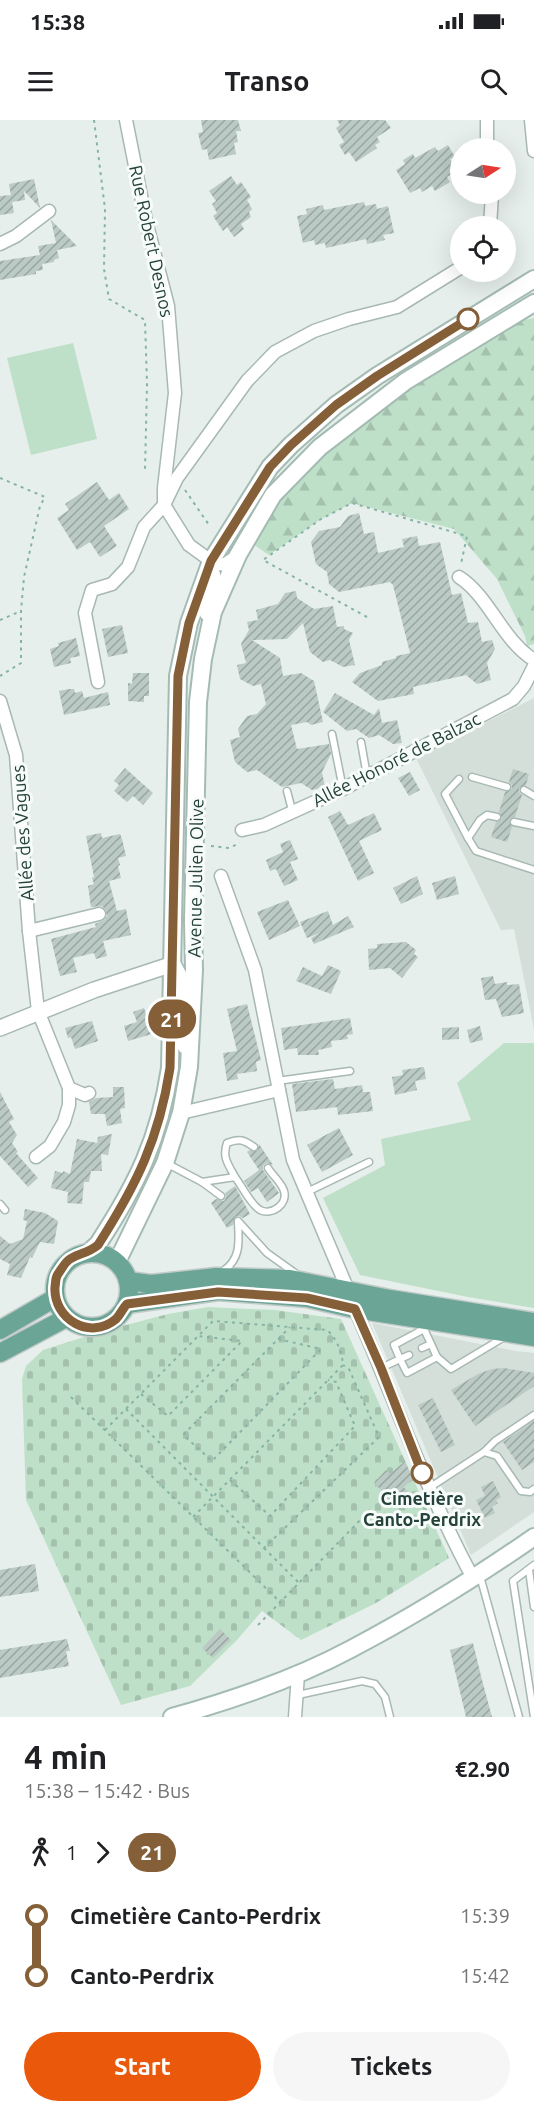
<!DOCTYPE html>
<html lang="en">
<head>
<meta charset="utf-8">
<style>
	body { margin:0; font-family:Ubuntu,sans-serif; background:#f6f6f6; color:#202124; height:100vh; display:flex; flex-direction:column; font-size:22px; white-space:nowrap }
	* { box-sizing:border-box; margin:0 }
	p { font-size:20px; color:#757577 }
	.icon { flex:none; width:33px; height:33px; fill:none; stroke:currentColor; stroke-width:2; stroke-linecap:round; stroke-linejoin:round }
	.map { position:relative; height:1597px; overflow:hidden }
	.side { display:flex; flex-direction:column; background:#fff; flex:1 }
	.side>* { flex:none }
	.badge { padding:0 12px; border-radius:20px; font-size:21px; line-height:39px }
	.needle { width:39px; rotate:78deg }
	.fabs { position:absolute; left:450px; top:18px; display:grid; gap:12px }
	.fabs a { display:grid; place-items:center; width:66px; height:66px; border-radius:50%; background:#fff; box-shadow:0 6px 24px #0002; font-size:30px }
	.map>.badge { position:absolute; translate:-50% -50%; box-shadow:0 0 0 3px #fff }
	.legs { display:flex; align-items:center; gap:9px; height:66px; padding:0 24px; font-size:20px }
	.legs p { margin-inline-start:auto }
	.headline { display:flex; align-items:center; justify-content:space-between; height:102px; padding:0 24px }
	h1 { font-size:33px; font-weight:700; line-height:45px }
	.action { display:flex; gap:12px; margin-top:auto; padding:12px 24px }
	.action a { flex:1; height:69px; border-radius:36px; background:#ea580c; color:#fff; font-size:24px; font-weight:700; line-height:69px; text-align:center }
	.action a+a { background:#f6f6f6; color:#202124 }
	ul { padding:0 24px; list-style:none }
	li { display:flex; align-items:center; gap:21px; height:60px; font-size:22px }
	li i { display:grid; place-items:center; width:9px; height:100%; margin:0 8px; background:currentColor }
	li i::after { content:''; width:15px; height:15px; margin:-8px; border:4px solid; border-radius:50%; background:#fff }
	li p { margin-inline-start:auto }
	li:first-child i { background:linear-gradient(#0000 50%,currentColor 0) }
	li:last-child i { background:linear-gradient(currentColor 50%,#0000 0) }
	.status { display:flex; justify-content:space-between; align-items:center; height:42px; padding:0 30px; background:#fff; direction:ltr }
	.status svg { height:16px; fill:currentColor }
	header { display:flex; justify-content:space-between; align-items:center; height:78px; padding:0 24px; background:#fff; font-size:27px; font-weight:700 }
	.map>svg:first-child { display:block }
</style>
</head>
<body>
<div class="status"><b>15:38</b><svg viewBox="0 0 49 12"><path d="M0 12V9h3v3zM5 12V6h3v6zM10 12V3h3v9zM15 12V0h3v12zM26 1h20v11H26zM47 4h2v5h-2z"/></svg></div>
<header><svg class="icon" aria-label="menu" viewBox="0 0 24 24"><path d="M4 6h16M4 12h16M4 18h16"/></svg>Transo<svg class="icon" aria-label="search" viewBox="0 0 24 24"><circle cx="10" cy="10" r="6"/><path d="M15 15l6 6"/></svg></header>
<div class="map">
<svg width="534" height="1597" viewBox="0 0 534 1597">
	<defs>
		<pattern id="forest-firs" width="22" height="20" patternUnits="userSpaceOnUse" patternTransform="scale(1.5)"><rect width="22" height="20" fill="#bfe0c8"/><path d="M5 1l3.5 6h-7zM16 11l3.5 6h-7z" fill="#a4c1ad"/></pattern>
		<pattern id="cemetery-stones" width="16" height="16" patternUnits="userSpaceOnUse" patternTransform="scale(1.5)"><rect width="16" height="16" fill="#bfe0c8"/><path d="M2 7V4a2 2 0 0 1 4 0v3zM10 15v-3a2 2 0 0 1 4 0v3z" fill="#a4c1ad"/></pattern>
		<pattern id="building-hatch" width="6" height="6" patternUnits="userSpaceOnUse" patternTransform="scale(1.5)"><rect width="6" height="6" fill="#bbcac4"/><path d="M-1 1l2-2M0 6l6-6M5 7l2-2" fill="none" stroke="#98a6a0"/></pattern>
	</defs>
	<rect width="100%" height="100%" fill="#e6efeb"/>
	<g fill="#d4dfda">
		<path d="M 534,578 L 534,909 L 514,809 L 501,810 L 416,638 Z"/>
		<path d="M 372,1203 L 516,1231 L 534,1233 L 534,1392 L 471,1435 Z"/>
	</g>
	<g fill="#bfe0c8">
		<path d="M 73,223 L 97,319 L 31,335 L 7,238 Z"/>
		<path d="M 504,923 L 534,923 L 534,1188 L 468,1177 L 360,1155 L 323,1078 L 385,1045 L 381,1019 L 471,1000 L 457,963 Z"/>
	</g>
	<path fill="url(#forest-firs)" d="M 534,198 L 534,524 L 527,526 L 525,516 L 497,459 L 454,409 L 352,383 L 321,399 L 269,435 L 253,424 L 277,379 L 322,330 L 409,264 L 518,201 Z"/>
	<path fill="url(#cemetery-stones)" d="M 208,1187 L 275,1190 L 341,1199 L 449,1438 L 376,1483 L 301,1520 L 262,1491 L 236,1521 L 190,1566 L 121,1585 L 26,1380 L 22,1259 L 26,1246 L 43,1230 L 103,1211 L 168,1194 Z"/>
	<g fill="url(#building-hatch)">
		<path d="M 201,0 L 238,0 L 241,11 L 236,11 L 238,22 L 234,23 L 236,34 L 209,40 L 207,29 L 202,30 L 198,13 L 203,12 Z"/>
		<path d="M 337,0 L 385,0 L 391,8 L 377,17 L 380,22 L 375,25 L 377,28 L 356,42 L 349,32 L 345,35 L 339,25 L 344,22 L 336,8 L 340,5 Z"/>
		<path d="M 448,25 L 455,37 L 450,39 L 457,51 L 447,57 L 450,62 L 435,71 L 432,66 L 422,72 L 420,68 L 410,73 L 396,50 L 405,44 L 403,40 L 413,34 L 415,38 L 435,27 L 438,31 Z"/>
		<path d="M 231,56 L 237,65 L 241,62 L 251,77 L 247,80 L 252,89 L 249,92 L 251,97 L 241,104 L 244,109 L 234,117 L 227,107 L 223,111 L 213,96 L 217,93 L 212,84 L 216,81 L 209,71 Z"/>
		<path d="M 34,59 L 40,88 L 24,71 L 25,80 L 12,82 L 14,93 L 0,95 L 0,76 L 11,75 L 12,82 L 9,64 Z"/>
		<path d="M 364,82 L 365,86 L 376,84 L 377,89 L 388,86 L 394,113 L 383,115 L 385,120 L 367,124 L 366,119 L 326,128 L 325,123 L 315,125 L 314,120 L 303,123 L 297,96 L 307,94 L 306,89 L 323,85 L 324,90 Z"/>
		<path d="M 51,100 L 77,126 L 57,130 L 59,138 L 54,140 L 54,142 L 42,144 L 43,150 L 36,151 L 36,154 L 0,160 L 0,141 L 40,135 L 38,126 L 56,123 Z"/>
		<path d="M 97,362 L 109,380 L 119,373 L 129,389 L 104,406 L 117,426 L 100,437 L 90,422 L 77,430 L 57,398 L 69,390 L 65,384 Z"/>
		<path d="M 359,393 L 364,414 L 374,412 L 378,433 L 404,427 L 402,419 L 417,416 L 419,426 L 440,422 L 452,475 L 461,473 L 468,503 L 478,502 L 482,522 L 492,520 L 495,529 L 487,543 L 491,560 L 477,564 L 466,555 L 413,567 L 414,574 L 378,581 L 352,562 L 360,553 L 382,545 L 382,542 L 396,538 L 396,536 L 410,533 L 393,465 L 390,462 L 339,472 L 329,464 L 327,452 L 316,444 L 311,422 L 319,411 L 340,407 L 348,396 Z"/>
		<path d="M 296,471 L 297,478 L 314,489 L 333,486 L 337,507 L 344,506 L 344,509 L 353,513 L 349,520 L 355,545 L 343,547 L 330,540 L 323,542 L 310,532 L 303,503 L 287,519 L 252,520 L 280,538 L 283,556 L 301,553 L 314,561 L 323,602 L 311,605 L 307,602 L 291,605 L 297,629 L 329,624 L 331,634 L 322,652 L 325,667 L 312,670 L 301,663 L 282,667 L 257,650 L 247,652 L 235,642 L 230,620 L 240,617 L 238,609 L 247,596 L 257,594 L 266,584 L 261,564 L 253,566 L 240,559 L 237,545 L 246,543 L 241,524 L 249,510 L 247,502 L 258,500 L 256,490 L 278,484 L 285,473 Z"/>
		<path d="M 122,505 L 128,533 L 108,537 L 102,509 Z"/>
		<path d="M 76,518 L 80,536 L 70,538 L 71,543 L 54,547 L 50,529 L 59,526 L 58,523 Z"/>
		<path d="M 133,553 L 149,553 L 149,576 L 144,576 L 144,582 L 128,581 L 128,563 L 132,564 Z"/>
		<path d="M 69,569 L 74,569 L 75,573 L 82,571 L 84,578 L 108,572 L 110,585 L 64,595 L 59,571 Z"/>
		<path d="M 335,573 L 374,595 L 379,588 L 382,603 L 397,600 L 402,623 L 393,624 L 379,615 L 369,618 L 356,609 L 347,611 L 323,592 Z"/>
		<path d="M 125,648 L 153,673 L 143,685 L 133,676 L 127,682 L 114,671 L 119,665 L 114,661 Z"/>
		<path d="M 513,649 L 529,654 L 526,665 L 519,668 L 519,672 L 522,675 L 515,697 L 509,700 L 512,707 L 507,722 L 491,717 L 496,702 L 502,699 L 499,692 L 505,672 L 512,669 L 512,665 L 509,662 Z"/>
		<path d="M 410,652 L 420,670 L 409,676 L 398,658 Z"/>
		<path d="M 340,691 L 348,705 L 374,693 L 382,710 L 359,721 L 374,753 L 358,761 L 328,697 Z"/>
		<path d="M 101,713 L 102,718 L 120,714 L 122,719 L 126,736 L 118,738 L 120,745 L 118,746 L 121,758 L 109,761 L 117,791 L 126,789 L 131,815 L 103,821 L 107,836 L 96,839 L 94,833 L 73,838 L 77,852 L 60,856 L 51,819 L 96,807 L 95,804 L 104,800 L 107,796 L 105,789 L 102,786 L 91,787 L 88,766 L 94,764 L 92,758 L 94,757 L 86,716 Z"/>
		<path d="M 290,720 L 298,739 L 290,742 L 298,760 L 284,766 L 276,749 L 270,751 L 266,740 L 283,732 L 280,724 Z"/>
		<path d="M 417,756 L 423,774 L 401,784 L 393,768 Z"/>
		<path d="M 455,756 L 459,774 L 437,780 L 432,763 Z"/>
		<path d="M 288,780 L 300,806 L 269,820 L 257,792 Z"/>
		<path d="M 328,791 L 333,805 L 348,796 L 354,807 L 314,824 L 311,818 L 320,813 L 307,818 L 300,802 Z"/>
		<path d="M 406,822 L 416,830 L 414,834 L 418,837 L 402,858 L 390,848 L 369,850 L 368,829 L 377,828 L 377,824 Z"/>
		<path d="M 328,845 L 341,851 L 331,874 L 296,861 L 303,847 L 322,856 Z"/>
		<path d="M 493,856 L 495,864 L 507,862 L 507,865 L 519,864 L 524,893 L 502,897 L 496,879 L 485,880 L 481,858 Z"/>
		<path d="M 247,884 L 261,940 L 256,942 L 257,951 L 237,954 L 238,959 L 227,961 L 223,933 L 237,931 L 227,889 Z"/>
		<path d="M 144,888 L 152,914 L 128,921 L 124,906 L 137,902 L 133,892 Z"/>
		<path d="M 350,898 L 353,914 L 347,915 L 348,919 L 331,921 L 332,927 L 318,930 L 319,935 L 298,935 L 297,928 L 284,930 L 281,908 Z"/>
		<path d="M 92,901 L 98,921 L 75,929 L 71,917 L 68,918 L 65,908 Z"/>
		<path d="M 480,906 L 483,920 L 470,923 L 467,910 Z"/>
		<path d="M 459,907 L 459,919 L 442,920 L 442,908 Z"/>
		<path d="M 424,947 L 426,959 L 415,961 L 417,970 L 395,975 L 392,957 L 403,955 L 402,950 Z"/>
		<path d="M 333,959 L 335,969 L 362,965 L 363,972 L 370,972 L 373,991 L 338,995 L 337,987 L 296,992 L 292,964 Z"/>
		<path d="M 113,967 L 124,967 L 125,988 L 120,989 L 122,1003 L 107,1006 L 105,994 L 91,994 L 89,982 L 96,978 L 113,977 Z"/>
		<path d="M 0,972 L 14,999 L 9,1002 L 17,1015 L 12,1023 L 18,1032 L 16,1033 L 38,1058 L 28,1067 L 0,1036 Z"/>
		<path d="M 339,1008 L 353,1035 L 322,1052 L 307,1025 Z"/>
		<path d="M 112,1014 L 108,1035 L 101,1034 L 102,1051 L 91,1051 L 89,1062 L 84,1062 L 82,1084 L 67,1083 L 68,1072 L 51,1068 L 55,1051 L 63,1053 L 63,1051 L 70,1054 L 77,1019 L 97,1023 L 98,1017 Z"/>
		<path d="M 259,1024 L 273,1045 L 266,1043 L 263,1046 L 263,1050 L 279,1073 L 267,1082 L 258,1068 L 251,1072 L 244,1061 L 259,1050 L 247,1032 L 250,1030 L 257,1031 Z"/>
		<path d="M 235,1066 L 250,1094 L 243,1098 L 239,1096 L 235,1097 L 233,1105 L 227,1108 L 211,1083 L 216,1079 L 224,1081 L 226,1077 L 225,1073 Z"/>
		<path d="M 25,1089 L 45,1093 L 58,1101 L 54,1124 L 40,1122 L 32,1138 L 30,1137 L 21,1158 L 7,1155 L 10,1144 L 0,1139 L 0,1116 L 10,1124 L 23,1119 L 27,1101 L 23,1100 Z"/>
		<path d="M 504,1248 L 534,1253 L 534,1266 L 475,1306 L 451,1270 L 478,1254 L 492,1249 Z"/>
		<path d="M 433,1278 L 455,1325 L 441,1332 L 418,1285 Z"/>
		<path d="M 534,1301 L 534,1342 L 522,1350 L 503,1322 Z"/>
		<path d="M 405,1341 L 413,1360 L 403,1367 L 410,1373 L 397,1386 L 374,1363 L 386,1350 L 390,1354 Z"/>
		<path d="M 493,1361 L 501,1377 L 496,1380 L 498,1383 L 492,1387 L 495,1393 L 485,1398 L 476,1380 L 485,1376 L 481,1367 Z"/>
		<path d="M 35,1444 L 39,1471 L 0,1477 L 0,1450 Z"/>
		<path d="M 220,1509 L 231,1520 L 213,1538 L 202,1528 Z"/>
		<path d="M 67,1519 L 70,1531 L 66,1531 L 69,1546 L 0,1558 L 0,1530 Z"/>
		<path d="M 473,1523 L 482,1560 L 492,1597 L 466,1597 L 450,1530 Z"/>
	</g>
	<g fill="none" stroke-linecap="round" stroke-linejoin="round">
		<defs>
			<g id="service">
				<path d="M 332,614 L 343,669"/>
				<path d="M 361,622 L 367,656"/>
				<path d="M 472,657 L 507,667"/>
				<path d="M 459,659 L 445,674 L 468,718"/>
				<path d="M 524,670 L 534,676"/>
				<path d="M 287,671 L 292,690"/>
				<path d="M 497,697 L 487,695 L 480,700 L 468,718 L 476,731 L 534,750"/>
				<path d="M 514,702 L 534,706"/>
				<path d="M 277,961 L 350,951"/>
				<path d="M 166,1043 L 202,1062 L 221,1076"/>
				<path d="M 235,1057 C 228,1044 222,1037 227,1023 C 240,1018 244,1020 254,1027"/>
				<path d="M 202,1062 L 235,1057 C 242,1066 250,1084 260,1090 C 272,1096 288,1084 284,1071 C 282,1063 272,1055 268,1048"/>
				<path d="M 307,1072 L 369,1042"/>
				<path d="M 0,1084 L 5,1090"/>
				<path d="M 238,1101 L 267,1133 L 295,1153"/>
				<path d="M 223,1151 C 241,1139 239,1122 238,1102"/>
				<path d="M 409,1235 L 400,1239 L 394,1225 L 424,1209 L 431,1224"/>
				<path d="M 437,1237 L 451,1249 L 506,1216"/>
				<path d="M 381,1248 L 400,1239 L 407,1253 L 437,1237 L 431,1224 L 422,1228"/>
				<path d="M 484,1332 L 495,1321 L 534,1295"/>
				<path d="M 429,1368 L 484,1332 L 497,1336 L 521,1371 L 530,1372 L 534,1369"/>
				<path d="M 529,1450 L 534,1487"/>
				<path d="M 480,1456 L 519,1597"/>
				<path d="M 298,1575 L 362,1561 L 375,1564 L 385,1577 L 390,1597"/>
				<path d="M 534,1597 L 513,1461 L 534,1445"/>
			</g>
			<g id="minor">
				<path d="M 126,0 L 146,101 L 168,186 L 175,273 L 164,368 L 164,385 L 189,425 L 211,441 L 224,445 L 237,436"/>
				<path d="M 487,0 L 487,28"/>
				<path d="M 531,0 L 534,31"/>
				<path d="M 490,106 L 492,74"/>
				<path d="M 0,124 L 16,116 L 49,91"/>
				<path d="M 459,457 C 490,477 501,519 534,540"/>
				<path d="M 206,494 L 215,459 L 211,441"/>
				<path d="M 98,562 L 85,493 L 92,470 L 112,464 L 128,447 L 144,407 L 164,385 L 177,358 L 247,261 L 275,232 L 314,211 L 349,199 L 397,187 L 460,148"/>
				<path d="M 0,581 L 16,635 L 29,811 L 38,891 L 69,968 L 69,985 L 64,1002 L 50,1026 L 36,1037"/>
				<path d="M 242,710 L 264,705 L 343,669 L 513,579 L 524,566 L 534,546"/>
				<path d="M 221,756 L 255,850 L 293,1040 L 348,1170"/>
				<path d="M 29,811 L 99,794"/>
				<path d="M 69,968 L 85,975 L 89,973"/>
				<path d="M 181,993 L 279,970"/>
				<path d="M 355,1189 C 395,1279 426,1372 473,1458"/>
				<path d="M 295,1597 L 298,1554"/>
			</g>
			<path id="tertiary" d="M 0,908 L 94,870 L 173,844 L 180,857 L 185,926"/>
			<g id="secondary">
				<path d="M 89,1132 L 98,1124 C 137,1064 159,1020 170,948 L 178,556 L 189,503 L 211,441 L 270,347 L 291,325 L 336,285 L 377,256 L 534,159"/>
				<path d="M 117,1142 L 165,1043 L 181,993 L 189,947 L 194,850 L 193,801 L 198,582 L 203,539 L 213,492 L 238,435 L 273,375 L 320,327 L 406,261 L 534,183"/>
				<path d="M 172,1597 C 233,1580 295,1559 351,1529 C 414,1496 475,1458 534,1417"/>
			</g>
			<g id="primary">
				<circle cx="92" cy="1170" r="37"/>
				<path d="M 128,1161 L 151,1164 L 216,1157 L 290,1159 L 390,1179 L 534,1202"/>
				<path d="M 127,1184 L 218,1171 L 307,1178 L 355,1189 L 534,1217"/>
				<path d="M 0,1210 L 55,1178"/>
				<path d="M 0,1233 L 66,1198"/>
			</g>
		</defs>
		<use href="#service" stroke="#a8b8b2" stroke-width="9"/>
		<use href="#minor" stroke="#a8b8b2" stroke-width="15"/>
		<use href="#tertiary" stroke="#a8b8b2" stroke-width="18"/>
		<use href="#secondary" stroke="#a4bbb3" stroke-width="20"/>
		<use href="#primary" stroke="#c2cac8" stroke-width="21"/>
		<g stroke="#86b3a5" stroke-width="2" stroke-dasharray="3 4.5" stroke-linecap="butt">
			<path d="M 94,0 L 105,89 L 104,149 L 109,179 L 145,200 L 147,264 L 145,351"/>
			<path d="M 0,358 L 45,377 L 40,386 L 24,457 L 21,491 L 21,543 L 0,556"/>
			<path d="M 185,370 L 209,405"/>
			<path d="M 367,497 L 263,440 L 321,399 L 352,383 L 467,416 L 461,444"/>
			<path d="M 0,500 L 21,491"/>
			<path d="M 211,726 L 229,728 L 240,723"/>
			<path d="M 278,1219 L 321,1229 L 212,1341 L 183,1315 L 290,1207"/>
			<path d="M 141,1274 L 168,1296 L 242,1221 L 198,1216"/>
			<path d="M 71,1277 L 280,1482"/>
			<path d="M 126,1289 L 264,1428 L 379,1317 L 349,1249 L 343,1245"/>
			<path d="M 105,1310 L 213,1201 L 327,1210 C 337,1219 342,1232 343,1245 L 193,1397"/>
			<path d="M 230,1360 L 270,1396 L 355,1306 L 336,1262 L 328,1260"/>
			<path d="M 264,1428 L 299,1463"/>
			<path d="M 258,1505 L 370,1390"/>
		</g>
		<use href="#service" stroke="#fff" stroke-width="6"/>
		<use href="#minor" stroke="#fff" stroke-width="12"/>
		<use href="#tertiary" stroke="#fff" stroke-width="15"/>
		<use href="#secondary" stroke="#fff" stroke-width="16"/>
		<use href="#primary" stroke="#6aa596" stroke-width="18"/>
	</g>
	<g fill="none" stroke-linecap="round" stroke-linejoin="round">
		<defs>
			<path id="line-1" d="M 422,1353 L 381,1248 L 355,1189 L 307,1178 L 218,1172 L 127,1184 C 123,1188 120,1195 116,1199 C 90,1221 53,1199 55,1167 C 56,1162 55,1158 58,1154 C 61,1150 65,1142 70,1139 C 79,1133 87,1134 98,1125 C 137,1064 159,1019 170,948 L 178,556 L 189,503 L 211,441 L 270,347 L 291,325 L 336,285 L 377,256 L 468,199"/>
		</defs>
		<use href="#line-1" stroke="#fff" stroke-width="14"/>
		<use href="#line-1" stroke="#845f38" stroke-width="9"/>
	</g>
	<g fill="#fff" stroke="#845f38" stroke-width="3">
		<circle cx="468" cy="199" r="10"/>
		<circle cx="422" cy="1353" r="10"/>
	</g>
	<g text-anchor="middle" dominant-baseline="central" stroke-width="6" stroke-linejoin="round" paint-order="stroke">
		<g font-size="18" fill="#24423a" stroke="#f7fbf9">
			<text transform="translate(152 121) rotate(78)">Rue Robert Desnos</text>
			<text transform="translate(396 639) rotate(-27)">Allée Honoré de Balzac</text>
			<text transform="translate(22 713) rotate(-94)">Allée des Vagues</text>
			<text transform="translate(195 758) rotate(-89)">Avenue Julien Olive</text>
		</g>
		<g font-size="18" font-weight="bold" fill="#24423a" stroke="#f7fbf9">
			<text x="422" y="1378">Cimetière<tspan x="422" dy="21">Canto-Perdrix</tspan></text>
		</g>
	</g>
</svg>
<div class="fabs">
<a><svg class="needle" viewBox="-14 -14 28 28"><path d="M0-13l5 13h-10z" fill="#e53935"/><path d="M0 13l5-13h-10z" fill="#757577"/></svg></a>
<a><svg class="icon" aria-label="locate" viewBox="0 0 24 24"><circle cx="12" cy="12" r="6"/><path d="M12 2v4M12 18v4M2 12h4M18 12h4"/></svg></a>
</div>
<b class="badge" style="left:172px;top:899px;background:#845f38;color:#fff">21</b>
</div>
<section class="side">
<div class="headline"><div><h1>4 min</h1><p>15:38 – 15:42 · Bus</p></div><b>€2.90</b></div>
<div class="legs"><svg class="icon" aria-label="walk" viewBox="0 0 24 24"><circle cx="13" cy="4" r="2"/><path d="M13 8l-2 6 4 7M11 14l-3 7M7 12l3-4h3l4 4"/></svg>1<svg class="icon" aria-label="forward" viewBox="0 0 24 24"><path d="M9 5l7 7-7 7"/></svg><b class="badge" style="background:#845f38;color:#fff">21</b></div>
<ul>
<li><i style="color:#845f38"></i><b>Cimetière Canto-Perdrix</b><p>15:39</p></li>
<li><i style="color:#845f38"></i><b>Canto-Perdrix</b><p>15:42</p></li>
</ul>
<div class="action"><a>Start</a><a>Tickets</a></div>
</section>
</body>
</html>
